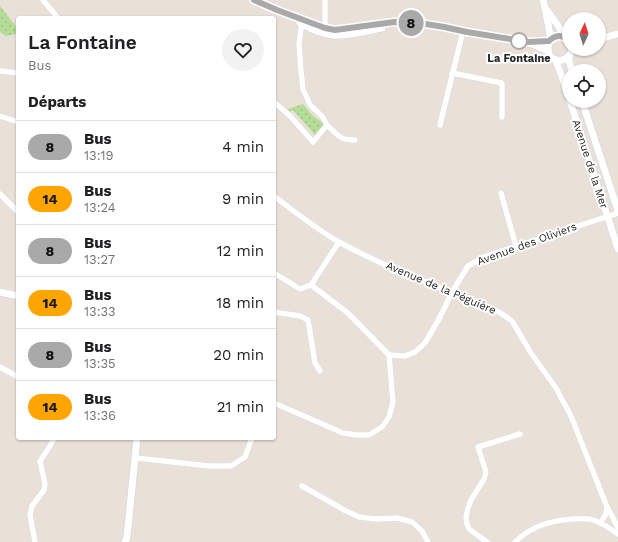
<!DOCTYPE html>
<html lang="fr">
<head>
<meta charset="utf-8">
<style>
	body { margin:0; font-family:"Work Sans",sans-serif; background:#f2f2f2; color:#202124; height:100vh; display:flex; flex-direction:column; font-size:15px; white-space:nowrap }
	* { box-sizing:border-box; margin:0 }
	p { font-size:13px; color:#757577 }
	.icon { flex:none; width:22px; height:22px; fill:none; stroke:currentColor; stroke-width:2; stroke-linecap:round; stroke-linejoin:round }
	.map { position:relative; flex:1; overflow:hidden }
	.drawer { position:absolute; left:16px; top:16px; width:260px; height:424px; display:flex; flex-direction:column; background:#fff; border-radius:4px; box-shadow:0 1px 3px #0004 }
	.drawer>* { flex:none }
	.badge { padding:0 8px; border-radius:13px; font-size:14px; line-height:26px }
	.needle { width:26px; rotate:4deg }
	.tools { position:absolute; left:562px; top:12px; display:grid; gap:8px }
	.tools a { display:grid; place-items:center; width:44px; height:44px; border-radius:50%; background:#fff; box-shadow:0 1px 3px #0004; font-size:20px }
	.map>.badge { position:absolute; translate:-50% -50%; box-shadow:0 0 0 2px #fff }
	h2 { padding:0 12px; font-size:15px; line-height:36px }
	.round { display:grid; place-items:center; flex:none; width:42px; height:42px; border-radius:21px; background:#f2f2f2 }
	.head { display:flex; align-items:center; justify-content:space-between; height:68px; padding:0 12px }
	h1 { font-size:19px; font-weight:600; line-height:30px }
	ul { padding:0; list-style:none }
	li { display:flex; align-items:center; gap:12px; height:52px; padding:0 12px; border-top:1px solid #e0e0e0 }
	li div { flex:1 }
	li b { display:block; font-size:15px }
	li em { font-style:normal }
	li .badge { min-width:44px; font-weight:700; text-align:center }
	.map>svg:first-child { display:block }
</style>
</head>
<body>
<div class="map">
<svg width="618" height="542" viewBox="0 0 618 542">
	<defs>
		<pattern id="grass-dots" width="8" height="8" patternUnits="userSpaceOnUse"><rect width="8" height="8" fill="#b5dd97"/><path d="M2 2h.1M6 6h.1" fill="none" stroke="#9cbe82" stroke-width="1.8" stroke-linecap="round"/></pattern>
	</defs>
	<rect width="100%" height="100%" fill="#e9e0d8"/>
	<g fill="url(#grass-dots)">
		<path d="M 0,6 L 18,29 L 18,32 L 16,34 L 6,36 L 0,32 Z"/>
		<path d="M 303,104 L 313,116 L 324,124 L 315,135 L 293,110 L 289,112 L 288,109 Z"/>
	</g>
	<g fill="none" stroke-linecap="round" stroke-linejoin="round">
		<defs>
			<g id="street">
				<path d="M 43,0 L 58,18"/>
				<path d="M 325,0 L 325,28"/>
				<path d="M 0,71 L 18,73"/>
				<path d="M 452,73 L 502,83 L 502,117"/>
				<path d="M 274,102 L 290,116 L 313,142 L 327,125 L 322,116 L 310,105 L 303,89 L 301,71 L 299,44 L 302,22"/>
				<path d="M 0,116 L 18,122"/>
				<path d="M 327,125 C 338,135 339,140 355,140"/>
				<path d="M 440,125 L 463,31"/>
				<path d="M 501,193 L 516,246"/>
				<path d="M 0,194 L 18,212"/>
				<path d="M 274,196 C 295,212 316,229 339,242 C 390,270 445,289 499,312 L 512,321 L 531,353 L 556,388 L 571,416 L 607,507 L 612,516 L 618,528"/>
				<path d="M 274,273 L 300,289 L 311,285 L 348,313 L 389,355 L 393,402 L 389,417 L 382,427 L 369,435 L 357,435 L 343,433 L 274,403"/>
				<path d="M 311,285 L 339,242"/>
				<path d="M 274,312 L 300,316 L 308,320 L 315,363 L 320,371"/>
				<path d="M 389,355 L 405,356 L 415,352 L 425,343 L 439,319 L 452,292 L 468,266 L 486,256 L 618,213"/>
				<path d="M 0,367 L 18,377"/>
				<path d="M 136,458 L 210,466 L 231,466 L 245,457 L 252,438"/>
				<path d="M 302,486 L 344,510 L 359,517 L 376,519 L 397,518 L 412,522 L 422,531 L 428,542"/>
				<path d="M 600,523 L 605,516 L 607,508"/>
				<path d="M 35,542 L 30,515 L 32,506 L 44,490 L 45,484 L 40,461 L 50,446 L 54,438"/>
				<path d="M 487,542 L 469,529 L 467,524 L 466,517 L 468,508 L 471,500 L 484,479 L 486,472 L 478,447 L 520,434"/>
				<path d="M 515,542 C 532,526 549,521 572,519 C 579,519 586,518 593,520 C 602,523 611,529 618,534"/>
			</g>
			<g id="secondary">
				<path d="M 254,0 L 277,10 L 325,28 L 335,30 L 394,22 L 420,23 L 444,27 L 467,32 L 528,42 L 549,41"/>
				<path d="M 543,0 L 545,8 L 551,40"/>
				<path d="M 547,10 L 566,37"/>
				<path d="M 300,23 C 309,28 321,34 332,35 C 345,37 369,31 382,28"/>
				<path d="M 599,39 L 618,34"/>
				<path d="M 569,40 C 548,21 538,64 562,60 C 568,59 571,54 572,49"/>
				<path d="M 530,43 L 548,51"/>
				<path d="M 569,56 L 569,61 L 572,71"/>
				<path d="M 555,59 L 561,74 L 569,98"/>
				<path d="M 570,101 L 618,249"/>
				<path d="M 582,101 L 618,211"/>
				<path d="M 0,292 L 18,296"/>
				<path d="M 125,542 L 127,537 L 137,438"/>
			</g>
		</defs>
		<use href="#street" stroke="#ced3df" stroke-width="6"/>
		<use href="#secondary" stroke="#ced3df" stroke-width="8"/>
		<use href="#street" stroke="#fff" stroke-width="5.5"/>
		<use href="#secondary" stroke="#fff" stroke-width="7"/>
	</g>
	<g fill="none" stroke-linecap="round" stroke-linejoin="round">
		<defs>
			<path id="line" d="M 254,0 L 277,10 L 325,28 L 335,30 L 394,22 L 420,23 L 444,27 L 467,32 L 528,42 L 549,41 C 555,35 562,34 569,40"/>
		</defs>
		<use href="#line" stroke="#fff" stroke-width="9"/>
		<use href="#line" stroke="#a9a9a9" stroke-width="6"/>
	</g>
	<circle fill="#fff" stroke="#a9a9a9" stroke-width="2" cx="519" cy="41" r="8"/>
	<g text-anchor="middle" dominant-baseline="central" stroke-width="4" stroke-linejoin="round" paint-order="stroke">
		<g font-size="11" font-weight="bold" fill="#272727" stroke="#fff">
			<text x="519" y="58">La Fontaine</text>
		</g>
		<g font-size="11" fill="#272727" stroke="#fff">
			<text transform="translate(590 164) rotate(72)">Avenue de la Mer</text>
			<text transform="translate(527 244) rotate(-20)">Avenue des Oliviers</text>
			<text transform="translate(441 288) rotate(23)">Avenue de la Péguière</text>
		</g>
	</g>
</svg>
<div class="tools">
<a><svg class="needle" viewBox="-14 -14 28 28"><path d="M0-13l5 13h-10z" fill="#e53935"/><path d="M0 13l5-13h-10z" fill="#757577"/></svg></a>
<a><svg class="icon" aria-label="locate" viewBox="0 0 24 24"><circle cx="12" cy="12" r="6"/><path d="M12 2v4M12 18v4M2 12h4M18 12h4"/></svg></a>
</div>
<b class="badge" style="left:411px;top:23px;background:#a9a9a9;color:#111">8</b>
<section class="drawer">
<div class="head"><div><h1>La Fontaine</h1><p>Bus</p></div><a class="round"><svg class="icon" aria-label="heart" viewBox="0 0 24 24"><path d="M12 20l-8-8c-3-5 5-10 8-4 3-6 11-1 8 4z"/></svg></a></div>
<h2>Départs</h2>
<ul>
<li><span class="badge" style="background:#a9a9a9;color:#111">8</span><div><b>Bus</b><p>13:19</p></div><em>4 min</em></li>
<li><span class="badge" style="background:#ffa500;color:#111">14</span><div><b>Bus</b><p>13:24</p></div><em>9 min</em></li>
<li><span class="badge" style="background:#a9a9a9;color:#111">8</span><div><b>Bus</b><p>13:27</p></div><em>12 min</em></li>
<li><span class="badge" style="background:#ffa500;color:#111">14</span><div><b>Bus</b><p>13:33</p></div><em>18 min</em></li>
<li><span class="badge" style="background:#a9a9a9;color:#111">8</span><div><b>Bus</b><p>13:35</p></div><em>20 min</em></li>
<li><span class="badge" style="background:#ffa500;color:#111">14</span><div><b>Bus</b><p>13:36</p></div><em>21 min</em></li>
</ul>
</section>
</div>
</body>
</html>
